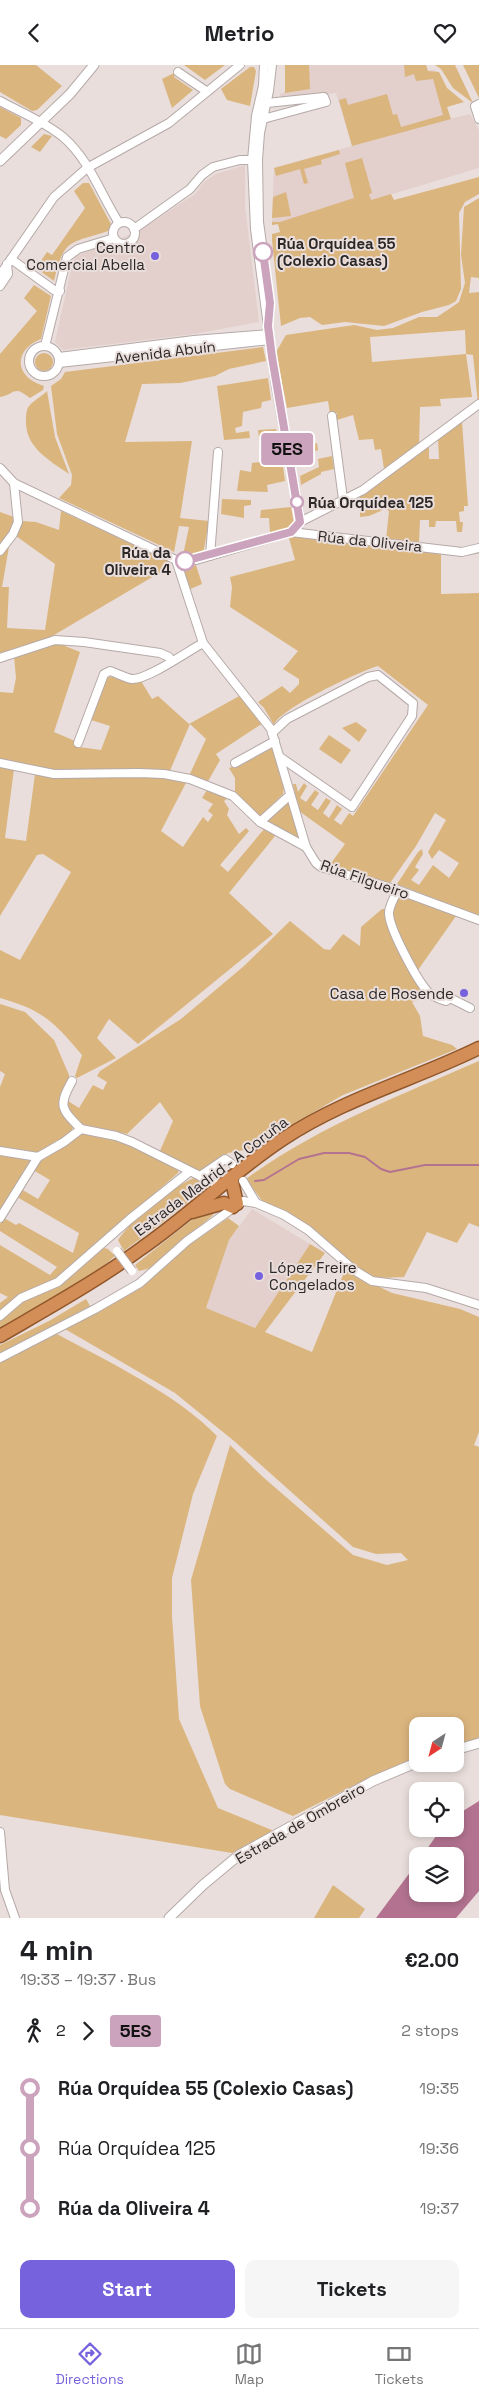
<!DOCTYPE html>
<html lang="en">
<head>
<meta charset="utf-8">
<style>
	body { margin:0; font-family:"Space Grotesk",sans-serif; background:#f6f6f6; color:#202124; height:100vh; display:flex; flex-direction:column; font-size:19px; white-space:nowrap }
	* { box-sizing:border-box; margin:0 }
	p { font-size:16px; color:#757577 }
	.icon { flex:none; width:28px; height:28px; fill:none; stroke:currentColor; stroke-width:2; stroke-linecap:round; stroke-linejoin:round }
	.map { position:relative; height:1853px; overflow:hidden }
	.sheet { display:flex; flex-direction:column; background:#fff; flex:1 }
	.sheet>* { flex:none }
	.badge { padding:0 10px; border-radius:4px; font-size:18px; line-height:32px }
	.needle { width:32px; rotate:216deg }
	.controls { position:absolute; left:409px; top:1652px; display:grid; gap:10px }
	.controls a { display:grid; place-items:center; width:55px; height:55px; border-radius:10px; background:#fff; box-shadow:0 2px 8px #0003; font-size:25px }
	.map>.badge { position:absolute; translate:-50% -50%; box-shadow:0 0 0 2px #fff }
	.legs { display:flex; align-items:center; gap:8px; height:55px; padding:0 20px; font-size:16px }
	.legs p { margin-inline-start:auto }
	.overview { display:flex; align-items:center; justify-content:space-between; height:85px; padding:0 20px }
	h1 { font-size:28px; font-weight:600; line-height:38px }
	.primary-button { display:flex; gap:10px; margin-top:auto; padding:10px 20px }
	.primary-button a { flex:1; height:58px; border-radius:10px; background:#7762dd; color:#fff; font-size:20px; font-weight:600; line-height:58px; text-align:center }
	.primary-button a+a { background:#f6f6f6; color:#202124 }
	ul { padding:0 20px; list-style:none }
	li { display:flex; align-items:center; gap:18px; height:60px; font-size:19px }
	li i { display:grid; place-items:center; width:8px; height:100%; margin:0 6px; background:currentColor }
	li i::after { content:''; width:12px; height:12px; margin:-6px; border:4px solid; border-radius:50%; background:#fff }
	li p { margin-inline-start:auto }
	li:first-child i { background:linear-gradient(#0000 50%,currentColor 0) }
	li:last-child i { background:linear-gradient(currentColor 50%,#0000 0) }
	header { display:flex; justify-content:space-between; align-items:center; height:65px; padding:0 20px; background:#fff; font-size:22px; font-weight:600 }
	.menu { display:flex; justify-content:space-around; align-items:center; height:70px; border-top:1px solid #e0e0e0; background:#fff; font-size:14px; color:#757577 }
	.menu a { display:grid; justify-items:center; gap:2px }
	.menu .on { color:#7762dd }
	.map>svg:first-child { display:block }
</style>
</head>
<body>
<header><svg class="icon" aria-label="back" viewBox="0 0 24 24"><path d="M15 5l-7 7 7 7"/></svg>Metrio<svg class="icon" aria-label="heart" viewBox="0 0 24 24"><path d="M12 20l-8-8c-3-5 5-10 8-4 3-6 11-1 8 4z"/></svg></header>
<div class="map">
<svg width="479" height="1853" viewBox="0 0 479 1853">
	<rect width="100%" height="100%" fill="#e9dedb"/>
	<g fill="#e3cfcb">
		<path d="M 285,0 L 426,0 L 427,6 L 435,5 L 450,54 L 470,49 L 479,65 L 479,103 L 279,163 L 278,159 L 272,160 L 274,103 L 352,81 L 336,28 L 281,34 L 280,29 L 285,27 Z"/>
		<path d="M 245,100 L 245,141 L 259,257 L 194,269 L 63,285 L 55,277 L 73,196 L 76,191 L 137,167 L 195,129 L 205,116 L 216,109 Z"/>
		<path d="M 252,1144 L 310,1179 L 255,1263 L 206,1243 L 229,1175 Z"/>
	</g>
	<g fill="#dbb57e" fill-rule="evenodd">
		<path d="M 0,0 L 36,0 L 62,21 L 37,45 L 32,46 L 0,27 Z"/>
		<path d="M 184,0 L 225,0 L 205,15 Z"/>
		<path d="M 285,0 L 309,0 L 310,24 L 285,28 Z"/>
		<path d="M 404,0 L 426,0 L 428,6 L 439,7 L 447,23 L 464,37 L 447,42 L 451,54 L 352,81 L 339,35 L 346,33 L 348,40 L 387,29 L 393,50 L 397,49 L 401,62 L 443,50 L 433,14 L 416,16 L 414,9 L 405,12 Z"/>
		<path d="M 435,0 L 455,0 L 473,38 L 453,23 L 441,4 Z"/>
		<path d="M 463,0 L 479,0 L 479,33 Z"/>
		<path d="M 250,2 L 254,2 L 256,6 L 250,41 L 227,35 L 221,24 Z"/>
		<path d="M 176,7 L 174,12 L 193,25 L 172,43 L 162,14 Z"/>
		<path d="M 0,42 L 21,53 L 21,60 L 6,74 L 0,71 Z"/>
		<path d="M 44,69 L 52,71 L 40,87 L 31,82 Z"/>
		<path d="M 339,85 L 340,89 L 321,95 L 322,99 L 304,104 L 308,118 L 304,119 L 300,104 L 276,111 L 274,103 Z"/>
		<path d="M 362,93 L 372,128 L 369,129 L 371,135 L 391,129 L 394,135 L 479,112 L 479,129 L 465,137 L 459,148 L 461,224 L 456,236 L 449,240 L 422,247 L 384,261 L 345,257 L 322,260 L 310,252 L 300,253 L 281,261 L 272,175 L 272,169 L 280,167 L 278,159 L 272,160 L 272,157 L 280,157 L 354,133 L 345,98 Z"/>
		<path d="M 83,118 L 89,118 L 111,159 L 108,166 C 69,179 64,173 54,216 L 36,203 L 47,187 L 52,190 L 85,143 L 74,126 Z"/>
		<path d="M 286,127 L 291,151 L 272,153 L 273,132 Z"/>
		<path d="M 479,133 L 479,213 L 471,212 L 469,228 L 479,227 L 479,337 L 478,339 L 473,290 L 466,289 L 472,332 L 440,334 L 441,341 L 420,342 L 419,381 L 384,404 L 381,384 L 375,385 L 373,374 L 359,375 L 353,350 L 337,355 L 337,348 L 330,349 L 328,336 L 287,343 L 276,287 L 286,270 L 354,260 L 377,265 L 393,263 L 419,252 L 437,252 L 452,242 L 459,237 L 465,218 L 461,190 L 464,142 ZM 465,265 L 466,289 L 372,297 L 370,272 Z"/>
		<path d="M 34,220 L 51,231 L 41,274 C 13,285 14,312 44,321 L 43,325 L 30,333 C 13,320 17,328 0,332 L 0,289 L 37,246 L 24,233 Z"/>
		<path d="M 263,282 L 266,296 L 229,304 L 215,311 L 180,318 L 142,319 L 125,377 L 192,376 L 180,453 L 209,456 L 203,489 L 183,490 L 189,462 L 179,461 L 174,487 L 59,433 L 71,420 L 72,410 L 57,369 L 51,321 L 61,314 L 65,307 Z"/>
		<circle cx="44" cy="297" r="9"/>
		<path d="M 268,313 L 271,335 L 262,337 L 261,343 L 243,347 L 242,361 L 235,363 L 236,368 L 249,366 L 250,373 L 224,375 L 217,321 Z"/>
		<path d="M 47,326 L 55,372 L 69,409 C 50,396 25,382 26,356 C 26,351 26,345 29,341 C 33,336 42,331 47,326 Z"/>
		<path d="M 462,357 L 468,441 L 464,441 L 464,446 L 459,447 L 460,457 L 463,457 L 462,467 L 457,467 L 456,456 L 436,456 L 435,462 L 429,462 L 429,455 L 420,455 L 419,478 L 386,475 L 389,446 L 385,444 L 369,451 L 360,452 L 360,431 L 419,386 L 429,381 L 429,394 L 439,394 L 438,374 Z"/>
		<path d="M 276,364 L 279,379 L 260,381 L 258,365 Z"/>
		<path d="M 317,378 L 318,385 L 310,389 L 311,397 L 298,401 L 295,385 Z"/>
		<path d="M 332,391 L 334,404 L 321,407 L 321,409 L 301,420 L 300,411 L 319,402 L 318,394 Z"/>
		<path d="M 282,394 L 285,416 L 267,420 L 268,427 L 237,426 L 240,405 L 251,407 L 252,398 Z"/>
		<path d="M 222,434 L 251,435 L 251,440 L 244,441 L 244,453 L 221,449 Z"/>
		<path d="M 291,442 L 294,459 L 291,462 L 270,468 L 269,453 L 260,453 L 261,445 Z"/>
		<path d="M 61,446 L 169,496 L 171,501 L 49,573 L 0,590 L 0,488 L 10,476 L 2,522 L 9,522 L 7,563 L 45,565 L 55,499 L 16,471 L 22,456 L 36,457 L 59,465 Z"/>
		<path d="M 0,447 L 17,453 L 0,481 Z"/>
		<path d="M 295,472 L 441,488 L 441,529 L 479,528 L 479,851 L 397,819 L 418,787 L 422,784 L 423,789 L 415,802 L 419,805 L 411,815 L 419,820 L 433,800 L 449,813 L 459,798 L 439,785 L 432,794 L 428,787 L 446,755 L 435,748 L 416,781 L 390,818 L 329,801 L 345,779 L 299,746 L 293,719 L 296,719 L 298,727 L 304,718 L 307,721 L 300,733 L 306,737 L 315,725 L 319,728 L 311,740 L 318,745 L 326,733 L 331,736 L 323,748 L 329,753 L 337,740 L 342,744 L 334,755 L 341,760 L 349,748 L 353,751 L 428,640 L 378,601 C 360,606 279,644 274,660 L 264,643 L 258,637 L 282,621 L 290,628 L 299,619 L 299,614 L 283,604 L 298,586 L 230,542 L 232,522 L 230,512 L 295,495 L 289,473 Z"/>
		<path d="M 196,500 L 202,519 L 188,525 L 181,505 Z"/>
		<path d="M 55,577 L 65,577 L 65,581 L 80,587 L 54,667 L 75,676 L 79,682 L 101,685 L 110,661 L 91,655 L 106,613 L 114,611 L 141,616 L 152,634 L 158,631 L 189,659 L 241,630 L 263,658 L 216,689 L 220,695 L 207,718 L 189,711 L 206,674 L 190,659 L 169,708 L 98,708 L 34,704 L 0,696 L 0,627 L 13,628 L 16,613 L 14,591 Z"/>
		<path d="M 356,657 L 367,665 L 359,677 L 342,663 Z"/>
		<path d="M 329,670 L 351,685 L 341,699 L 319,684 Z"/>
		<path d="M 269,682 L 273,682 L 284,722 L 283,729 L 261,751 L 257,750 L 235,729 L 235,713 L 229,703 L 243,698 Z"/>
		<path d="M 0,700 L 14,704 L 5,773 L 26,776 L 35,709 L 167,711 L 187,716 L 161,766 L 183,782 L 203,752 L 208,757 L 213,750 L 208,746 L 213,739 L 202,733 L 207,725 L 228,733 L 224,736 L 229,744 L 227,750 L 239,769 L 246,763 L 249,766 L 220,800 L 228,807 L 265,763 L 275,771 L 229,828 L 273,869 L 138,979 L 109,954 L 97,973 L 116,993 L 77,1013 L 75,1011 L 82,990 C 54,957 43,945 0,933 L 0,885 L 20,895 L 71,807 L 43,789 L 37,790 L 0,851 Z"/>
		<path d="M 288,734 L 299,771 L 297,775 L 266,758 L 266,754 Z"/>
		<path d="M 402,830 L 456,851 L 418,905 C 409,890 384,856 393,838 C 394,835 399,832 402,830 Z"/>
		<path d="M 382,844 L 385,844 L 390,862 L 426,932 L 412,937 L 420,951 L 423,971 L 452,980 L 457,984 L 343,1030 L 250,1084 L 228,1088 L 202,1108 L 159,1088 L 173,1056 L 160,1037 L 127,1069 C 100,1061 71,1068 65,1034 L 79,1043 L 93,1020 L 103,1025 L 107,1017 L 97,1011 L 100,1006 L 181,954 L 244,901 L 290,856 L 324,884 L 330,885 L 343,869 L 360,881 L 361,862 Z"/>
		<path d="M 0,939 L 25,947 L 54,975 L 69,1010 L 69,1016 L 60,1038 L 62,1045 L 73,1060 L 72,1067 L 40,1088 L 0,1083 L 0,1022 L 5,1009 L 0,1006 Z"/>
		<path d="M 479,996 L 479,1162 L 469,1158 L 457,1178 L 427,1167 L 404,1212 L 379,1213 L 366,1209 L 263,1137 L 246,1114 C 315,1063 401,1030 479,996 Z"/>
		<path d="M 86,1068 C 120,1070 150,1088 179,1104 L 178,1108 L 56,1214 L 0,1246 L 0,1238 L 8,1232 L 0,1228 L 0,1180 L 50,1210 L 57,1202 L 0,1166 L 0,1159 L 4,1153 L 16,1160 L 19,1158 L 73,1188 L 79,1168 L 17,1132 L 21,1124 L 38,1134 L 50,1115 L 33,1105 C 42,1093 71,1071 86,1068 Z"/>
		<path d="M 0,1089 L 32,1096 L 0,1148 Z"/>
		<path d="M 194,1113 L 201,1114 L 207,1120 L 205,1125 L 124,1186 L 118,1175 C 136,1149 166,1126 194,1113 Z"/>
		<path d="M 216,1143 L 212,1151 L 151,1203 L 139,1206 L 135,1200 L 198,1150 Z"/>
		<path d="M 228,1153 L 239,1161 L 229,1175 L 206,1243 L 255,1263 L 310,1179 L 325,1188 L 265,1267 L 312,1287 L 345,1205 L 392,1228 L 460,1244 L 479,1252 L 479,1367 L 474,1380 L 479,1382 L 479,1675 L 455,1682 L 455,1661 L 418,1661 L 417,1693 L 371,1712 L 293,1751 L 230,1724 L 225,1719 L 200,1641 L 191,1515 L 230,1380 L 263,1412 L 353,1490 L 387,1500 L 408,1495 L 401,1488 L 376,1489 L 353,1482 L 234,1376 L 175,1328 L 65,1264 L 147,1215 L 186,1182 Z"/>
		<path d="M 104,1183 L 108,1184 L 115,1191 L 91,1212 L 0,1264 L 0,1254 L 29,1232 L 54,1223 Z"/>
		<path d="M 86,1234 L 90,1241 L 0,1290 L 0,1280 L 49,1256 Z"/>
		<path d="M 57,1269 C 107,1296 178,1330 217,1371 L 193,1429 L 172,1513 L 172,1551 L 179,1654 L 218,1743 L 274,1766 L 232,1788 L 0,1750 L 0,1297 Z"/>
		<path d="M 333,1820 L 365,1844 L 359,1853 L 314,1853 Z"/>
	</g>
	<path fill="#b37390" d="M 479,1736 L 479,1826 L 456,1853 L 376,1853 L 417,1798 L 418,1829 L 455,1829 L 455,1791 L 422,1791 L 441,1764 L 455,1764 L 455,1751 Z"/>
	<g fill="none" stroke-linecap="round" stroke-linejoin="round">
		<path stroke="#b37390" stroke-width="2" d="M 255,1116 L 264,1115 L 299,1094 L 324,1088 L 349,1088 L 365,1092 L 381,1104 L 390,1107 L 425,1100 L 479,1100"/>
		<defs>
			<g id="minor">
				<path d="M 264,0 L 263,21 L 256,51 L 252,95 L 255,164 L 276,321 L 300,453 L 298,462 L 291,467"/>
				<path d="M 178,7 L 206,26"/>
				<path d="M 0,36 C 20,47 45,57 63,72 C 89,94 101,130 119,158"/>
				<path d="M 479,39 L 475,41 L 479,54"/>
				<path d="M 263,54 L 326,37 L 324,32 L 267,38"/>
				<circle cx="124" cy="168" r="11"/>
				<path d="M 134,164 L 190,124 L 202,110 L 213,102 L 240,95 L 256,95"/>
				<path d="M 11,194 L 54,225 L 60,226"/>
				<path d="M 0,210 L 54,132 L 87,103 L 169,58 L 240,0"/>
				<path d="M 0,221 L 8,209 L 7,199"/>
				<path d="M 269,254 L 270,238 L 259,157 L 258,95 L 260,68 L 269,26 L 272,0"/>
				<circle cx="44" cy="296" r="15"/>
				<path d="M 45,281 L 67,192 L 78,184 L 114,173"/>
				<path d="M 59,292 L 194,275 L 269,269"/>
				<path d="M 59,298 L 270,275"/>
				<path d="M 332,351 L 343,434"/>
				<path d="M 0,403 L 14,418 L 176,495 L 196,495 L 291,467 L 462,487 L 479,483"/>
				<path d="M 300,457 L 363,425 L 479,339"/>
				<path d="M 0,486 L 13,469 L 18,457 L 14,418"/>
				<path d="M 210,491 L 218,387"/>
				<path d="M 176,495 L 203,578 L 271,664 L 306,782 L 316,798 L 321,802 L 398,825 L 479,855"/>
				<path d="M 0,593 L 55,575 L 84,577 L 160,588 L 169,592 L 171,596"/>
				<path d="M 272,668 L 287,654 L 368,612 L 378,610 L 413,638 L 412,651 L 352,742 L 280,692"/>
				<path d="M 78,678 L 104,609 L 110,606 C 117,608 125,613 132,614 C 147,615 188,586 203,578"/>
				<path d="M 0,698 L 54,709 L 139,708 L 164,709 L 190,714 L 233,731 L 260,757 L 306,782"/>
				<path d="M 235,698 L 275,676"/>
				<path d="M 260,757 L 290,730"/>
				<path d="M 398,825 C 395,831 390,839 389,847 C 388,862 417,915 428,927 C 433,932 439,934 446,936 L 450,933 L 470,943"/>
				<path d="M 72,1016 C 58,1041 61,1044 81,1064"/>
				<path d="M 0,1086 L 38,1092 L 64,1077 L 81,1064 L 116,1071 L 132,1077 L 220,1121"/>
				<path d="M 200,1111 L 225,1094 L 232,1099"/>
				<path d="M 243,1116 L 256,1138"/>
				<path d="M 0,1153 L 38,1092"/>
				<path d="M 0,1251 L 21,1233 L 58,1217 L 130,1154 L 189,1107"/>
				<path d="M 0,1293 L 95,1244 L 140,1218 L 187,1176 L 243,1136 L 256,1138 L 284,1150 L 308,1165 L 354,1205 L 372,1216 L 426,1223 L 479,1240"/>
				<path d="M 0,1767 L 5,1825 L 15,1853"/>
			</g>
			<g id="tertiary">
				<path d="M 0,96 L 70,29 L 94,0"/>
				<path d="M 455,1685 L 479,1678"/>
				<path d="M 169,1853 L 203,1820 L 239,1790 L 373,1716 L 418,1697"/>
			</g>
			<g id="trunk">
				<path d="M 231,1112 L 237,1139"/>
				<path d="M 192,1147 L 224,1138 L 233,1142"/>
				<path d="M 0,1271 C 48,1243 97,1216 142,1183 C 191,1149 233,1107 283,1074 C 345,1033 414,1015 479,983"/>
			</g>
		</defs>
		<use href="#minor" stroke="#b5aaa8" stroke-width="10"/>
		<use href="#tertiary" stroke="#b5aaa8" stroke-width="11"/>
		<use href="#trunk" stroke="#91572b" stroke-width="15"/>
		<use href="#minor" stroke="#fff" stroke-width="8"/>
		<use href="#tertiary" stroke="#fff" stroke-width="9"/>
		<use href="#trunk" stroke="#d38e57" stroke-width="12"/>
		<defs>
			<path id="minor-bridge" d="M 117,1186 L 132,1206"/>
		</defs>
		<use href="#minor-bridge" stroke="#b5aaa8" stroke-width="10" stroke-linecap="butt"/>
		<use href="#minor-bridge" stroke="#fff" stroke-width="8"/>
	</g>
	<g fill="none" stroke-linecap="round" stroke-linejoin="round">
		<defs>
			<path id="line-1" d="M 185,496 L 291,467 L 300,457 L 272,292 L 268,261 L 270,238 L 263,187"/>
		</defs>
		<use href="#line-1" stroke="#fff" stroke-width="11"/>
		<use href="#line-1" stroke="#cba3bd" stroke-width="8"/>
	</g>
	<g fill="#fff" stroke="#cba3bd" stroke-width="2.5">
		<circle cx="263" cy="187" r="9"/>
		<circle cx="297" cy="437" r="6"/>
		<circle cx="185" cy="496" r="9"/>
	</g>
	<g fill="#7762dd" stroke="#e9dedb" stroke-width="2">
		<circle cx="155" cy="191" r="5"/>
		<circle cx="464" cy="928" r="5"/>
		<circle cx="259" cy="1211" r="5"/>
	</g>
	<g text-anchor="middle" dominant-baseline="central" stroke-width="4" stroke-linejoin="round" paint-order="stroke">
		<g font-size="15" font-weight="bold" fill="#2c2827" stroke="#e9dedb" text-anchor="start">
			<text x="277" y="178">Rúa Orquídea 55<tspan x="277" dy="17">(Colexio Casas)</tspan></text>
			<text x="308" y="437">Rúa Orquídea 125</text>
			<text x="171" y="487" text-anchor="end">Rúa da<tspan x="171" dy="17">Oliveira 4</tspan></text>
		</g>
		<g font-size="15" fill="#2c2827" stroke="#e9dedb" text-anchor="end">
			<text x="145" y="182">Centro<tspan x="145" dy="17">Comercial Abella</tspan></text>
			<text x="454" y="928">Casa de Rosende</text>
			<text x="269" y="1202" text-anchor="start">López Freire<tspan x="269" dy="17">Congelados</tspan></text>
		</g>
		<g font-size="15" fill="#2c2827" stroke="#e9dedb">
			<text transform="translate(165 287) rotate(-7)">Avenida Abuín</text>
			<text transform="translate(370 476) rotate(6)">Rúa da Oliveira</text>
			<text transform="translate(365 814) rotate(19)">Rúa Filgueiro</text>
			<text transform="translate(211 1111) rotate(-37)">Estrada Madrid - A Coruña</text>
			<text transform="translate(300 1758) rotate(-30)">Estrada de Ombreiro</text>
		</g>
	</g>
</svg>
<div class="controls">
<a><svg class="needle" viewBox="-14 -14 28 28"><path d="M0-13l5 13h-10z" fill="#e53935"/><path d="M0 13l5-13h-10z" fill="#757577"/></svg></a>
<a><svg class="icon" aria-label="locate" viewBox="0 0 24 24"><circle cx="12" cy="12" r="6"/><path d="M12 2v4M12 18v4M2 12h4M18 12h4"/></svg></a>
<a><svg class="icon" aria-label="layers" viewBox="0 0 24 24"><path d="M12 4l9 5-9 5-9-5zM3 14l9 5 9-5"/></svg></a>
</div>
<b class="badge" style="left:287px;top:384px;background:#cba3bd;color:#111">5ES</b>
</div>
<section class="sheet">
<div class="overview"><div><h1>4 min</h1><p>19:33 – 19:37 · Bus</p></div><b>€2.00</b></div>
<div class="legs"><svg class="icon" aria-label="walk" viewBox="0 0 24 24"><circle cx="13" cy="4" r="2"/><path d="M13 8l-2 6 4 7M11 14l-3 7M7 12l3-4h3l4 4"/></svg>2<svg class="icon" aria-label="forward" viewBox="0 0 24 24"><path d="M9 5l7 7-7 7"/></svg><b class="badge" style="background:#cba3bd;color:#111">5ES</b><p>2 stops</p></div>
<ul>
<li><i style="color:#cba3bd"></i><b>Rúa Orquídea 55 (Colexio Casas)</b><p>19:35</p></li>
<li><i style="color:#cba3bd"></i><span>Rúa Orquídea 125</span><p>19:36</p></li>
<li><i style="color:#cba3bd"></i><b>Rúa da Oliveira 4</b><p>19:37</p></li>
</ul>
<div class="primary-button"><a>Start</a><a>Tickets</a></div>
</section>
<nav class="menu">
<a class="on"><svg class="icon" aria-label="directions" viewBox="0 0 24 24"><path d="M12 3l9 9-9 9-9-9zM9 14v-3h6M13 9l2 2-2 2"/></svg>Directions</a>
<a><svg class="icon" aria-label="map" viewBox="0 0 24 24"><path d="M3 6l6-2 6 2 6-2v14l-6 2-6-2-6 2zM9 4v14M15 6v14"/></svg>Map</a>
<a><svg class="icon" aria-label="tickets" viewBox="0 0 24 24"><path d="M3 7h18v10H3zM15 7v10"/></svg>Tickets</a>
</nav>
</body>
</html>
